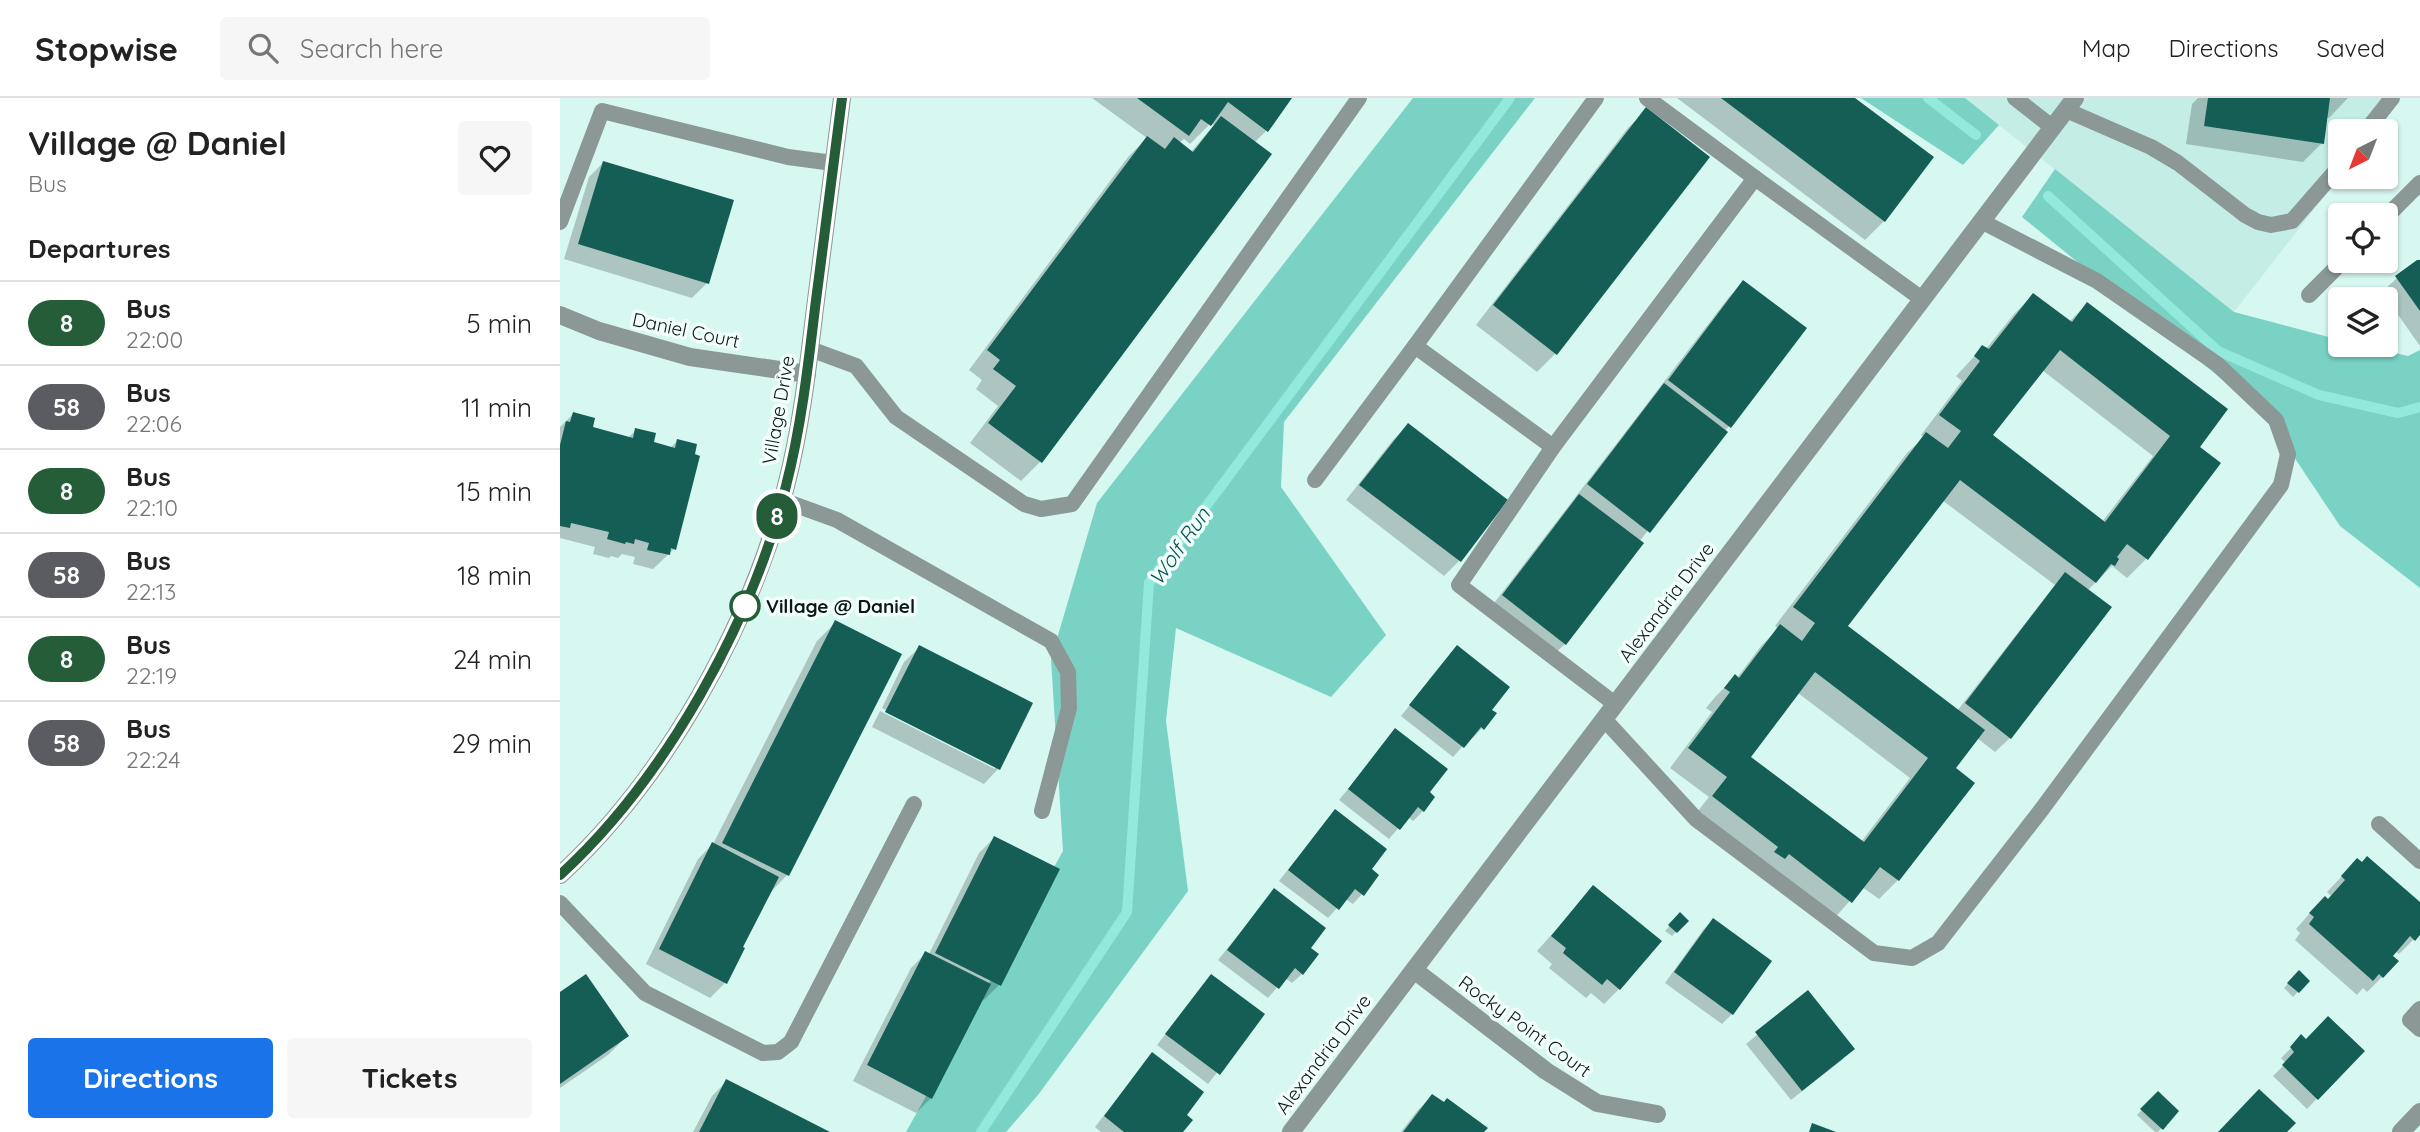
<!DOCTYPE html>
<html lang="en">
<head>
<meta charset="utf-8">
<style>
	body { margin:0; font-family:Quicksand,sans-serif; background:#f6f6f6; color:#222; height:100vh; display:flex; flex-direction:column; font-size:26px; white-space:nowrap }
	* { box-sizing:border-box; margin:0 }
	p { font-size:23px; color:#767676 }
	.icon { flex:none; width:38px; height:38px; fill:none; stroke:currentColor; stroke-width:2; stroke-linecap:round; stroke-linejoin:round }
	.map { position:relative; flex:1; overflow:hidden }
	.sheet { display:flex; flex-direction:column; background:#fff; width:560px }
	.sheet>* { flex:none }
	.badge { padding:0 14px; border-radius:23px; font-size:24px; line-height:46px }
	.needle { width:46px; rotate:222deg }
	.controls { position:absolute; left:1768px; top:21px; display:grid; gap:14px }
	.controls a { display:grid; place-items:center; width:70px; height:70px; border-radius:7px; background:#fff; box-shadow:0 2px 5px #0004; font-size:35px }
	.map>.badge { position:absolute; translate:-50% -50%; box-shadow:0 0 0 4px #fff }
	h2 { padding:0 28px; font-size:26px; line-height:63px }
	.round { display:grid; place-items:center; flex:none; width:74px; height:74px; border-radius:7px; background:#f6f6f6 }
	.overview { display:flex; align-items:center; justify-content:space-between; height:119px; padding:0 28px }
	h1 { font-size:33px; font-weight:700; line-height:52px }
	.button { display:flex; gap:14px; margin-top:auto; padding:14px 28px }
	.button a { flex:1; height:80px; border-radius:7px; background:#1a73e8; color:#fff; font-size:28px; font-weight:700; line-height:80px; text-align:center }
	.button a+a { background:#f6f6f6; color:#222 }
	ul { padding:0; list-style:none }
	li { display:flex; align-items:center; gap:21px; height:84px; padding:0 28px; border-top:2px solid #e0e0e0 }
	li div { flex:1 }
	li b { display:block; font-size:26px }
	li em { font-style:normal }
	li .badge { min-width:77px; font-weight:700; text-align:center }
	header { display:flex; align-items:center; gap:42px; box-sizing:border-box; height:98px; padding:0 35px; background:#fff; border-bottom:2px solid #e0e0e0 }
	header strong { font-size:33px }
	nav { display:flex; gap:38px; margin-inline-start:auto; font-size:24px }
	.search { width:490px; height:63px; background:#f6f6f6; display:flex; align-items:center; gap:18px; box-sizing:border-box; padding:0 24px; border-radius:7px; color:#767676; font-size:26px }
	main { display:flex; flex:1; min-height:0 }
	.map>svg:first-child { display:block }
</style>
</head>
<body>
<header>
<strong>Stopwise</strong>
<div class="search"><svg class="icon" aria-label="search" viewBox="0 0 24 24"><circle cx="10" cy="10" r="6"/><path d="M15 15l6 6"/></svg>Search here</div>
<nav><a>Map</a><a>Directions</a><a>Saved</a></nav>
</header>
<main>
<section class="sheet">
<div class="overview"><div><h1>Village @ Daniel</h1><p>Bus</p></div><a class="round"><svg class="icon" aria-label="heart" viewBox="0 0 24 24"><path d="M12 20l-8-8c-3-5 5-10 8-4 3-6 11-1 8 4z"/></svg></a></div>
<h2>Departures</h2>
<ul>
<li><span class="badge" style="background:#255d39;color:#fff">8</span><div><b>Bus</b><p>22:00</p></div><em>5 min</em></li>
<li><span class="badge" style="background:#5a5c61;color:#fff">58</span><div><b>Bus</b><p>22:06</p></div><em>11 min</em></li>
<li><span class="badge" style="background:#255d39;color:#fff">8</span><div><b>Bus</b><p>22:10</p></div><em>15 min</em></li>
<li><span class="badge" style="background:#5a5c61;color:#fff">58</span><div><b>Bus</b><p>22:13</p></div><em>18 min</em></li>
<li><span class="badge" style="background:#255d39;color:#fff">8</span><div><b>Bus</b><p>22:19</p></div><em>24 min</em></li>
<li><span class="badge" style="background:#5a5c61;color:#fff">58</span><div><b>Bus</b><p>22:24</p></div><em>29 min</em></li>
</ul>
<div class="button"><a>Directions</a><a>Tickets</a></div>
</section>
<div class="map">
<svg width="1860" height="1034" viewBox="0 0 1860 1034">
	<rect width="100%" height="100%" fill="#d7f7f1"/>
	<path fill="#c4ede5" d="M 1405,0 L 1840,0 L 1814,33 L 1780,33 L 1780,78 L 1674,214 Z"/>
	<g fill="#7ad2c5">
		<path d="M 853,0 L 975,0 L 724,324 L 721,389 L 826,537 L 771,599 L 616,530 L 606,623 L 628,793 L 478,997 L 446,1034 L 346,1034 L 503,753 L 491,561 L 537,405 Z"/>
		<path d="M 1301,0 L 1405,0 L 1439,27 L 1403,67 Z"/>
		<path d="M 1495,71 L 1674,214 L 1780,242 L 1780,247 L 1800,247 L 1848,258 L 1860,252 L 1860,490 L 1780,428 L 1706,317 L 1462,119 Z"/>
	</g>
	<g fill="#0003" fill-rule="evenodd">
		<path d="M 532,0 L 730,0 L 706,33 L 694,45 L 480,364 L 461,383 L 410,345 L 438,308 L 416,291 L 422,282 L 409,272 L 568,59 L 587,40 ZM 651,25 L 654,27 L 631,54 L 619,45 L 624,41 L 630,46 Z"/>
		<path d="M 1117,0 L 1293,0 L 1324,123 L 1305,142 Z"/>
		<path d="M 1638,0 L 1788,0 L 1769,20 L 1766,20 L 1762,45 L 1743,64 L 1626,46 L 1632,6 Z"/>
		<path d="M 1086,12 L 996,255 L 977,274 L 916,227 L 1067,31 Z"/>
		<path d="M 43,65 L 147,185 L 132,200 L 4,161 L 29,79 Z"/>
		<path d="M 1860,164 L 1860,248 L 1822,194 L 1837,180 Z"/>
		<path d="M 1184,184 L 1169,328 L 1079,444 L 1005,546 L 990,560 L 928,513 L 1169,199 Z"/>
		<path d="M 1473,197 L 1509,224 L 1527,206 L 1637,349 L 1658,366 L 1586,461 L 1567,480 L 1552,468 L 1527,493 L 1450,640 L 1435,654 L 1417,640 L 1393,670 L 1338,782 L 1319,801 L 1302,789 L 1272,823 L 1134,718 L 1149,699 L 1110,670 L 1152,614 L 1146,610 L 1156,598 L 1175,579 L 1177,580 L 1201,548 L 1218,531 L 1215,528 L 1347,355 L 1364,339 L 1361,337 L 1402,283 L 1396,278 L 1423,249 L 1426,251 L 1454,216 ZM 1482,272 L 1593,358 L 1542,424 L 1431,338 ZM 1382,402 L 1495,487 L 1397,613 L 1286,528 ZM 1238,595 L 1350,680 L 1301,744 L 1189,659 Z"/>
		<path d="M 13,316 L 31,331 L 68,340 L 76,332 L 92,345 L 110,350 L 117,343 L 114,451 L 93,471 L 73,466 L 75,459 L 62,456 L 58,460 L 51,458 L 49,460 L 33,456 L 35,449 L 0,440 L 0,329 Z"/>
		<path d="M 848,327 L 946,402 L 899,463 L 884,478 L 786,402 L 833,342 Z"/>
		<path d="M 276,524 L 339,556 L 227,777 L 208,797 L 165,885 L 150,900 L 86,866 L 138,761 L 153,746 L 257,543 Z"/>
		<path d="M 897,549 L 922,630 L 913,640 L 911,639 L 893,659 L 841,618 Z"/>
		<path d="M 359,550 L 438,671 L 424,686 L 312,629 L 320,613 L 435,671 L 435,667 L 322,610 L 344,564 Z"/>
		<path d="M 836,632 L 867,695 L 863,713 L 853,723 L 848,719 L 829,741 L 779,702 Z"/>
		<path d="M 775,713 L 809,771 L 802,796 L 793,806 L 785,801 L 768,820 L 719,783 Z"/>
		<path d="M 434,740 L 439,887 L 424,902 L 422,901 L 371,1000 L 356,1015 L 293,983 L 351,870 L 366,855 L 369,856 L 419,755 Z"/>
		<path d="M 1783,777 L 1860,806 L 1860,835 L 1839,856 L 1835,853 L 1822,879 L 1807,894 L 1803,890 L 1797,897 L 1735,842 L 1740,835 L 1736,831 L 1750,815 L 1767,803 L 1771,798 L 1767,794 Z"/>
		<path d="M 1034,789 L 1059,891 L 1044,906 L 1031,895 L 1026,900 L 989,870 L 992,866 L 977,853 Z"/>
		<path d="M 714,793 L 742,876 L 732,885 L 725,880 L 708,900 L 658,862 Z"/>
		<path d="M 1120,817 L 1126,823 L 1112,838 L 1105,833 Z"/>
		<path d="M 1153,822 L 1172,916 L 1162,926 L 1105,885 L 1143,832 Z"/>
		<path d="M 1739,874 L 1748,883 L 1733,899 L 1724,890 Z"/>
		<path d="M 651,878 L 703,916 L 648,986 L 597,947 Z"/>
		<path d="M 1248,895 L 1283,961 L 1231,1002 L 1186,946 Z"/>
		<path d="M 0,896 L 67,938 L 48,957 L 0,990 Z"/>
		<path d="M 1746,943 L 1802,953 L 1747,1011 L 1713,978 L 1726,965 L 1721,960 L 1732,949 Z"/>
		<path d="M 592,956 L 624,1018 L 621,1034 L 541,1034 L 535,1029 Z"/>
		<path d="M 167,983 L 266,1034 L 133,1034 L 152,998 Z"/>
		<path d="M 1598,995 L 1617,1013 L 1598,1034 L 1595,1034 L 1577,1017 Z"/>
		<path d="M 872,998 L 922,1034 L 841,1034 L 857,1013 Z"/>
	</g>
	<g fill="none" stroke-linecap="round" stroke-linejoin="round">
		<g stroke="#91eadc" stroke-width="10">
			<path d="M 1368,0 L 1416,37"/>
			<path d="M 1488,98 L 1658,253 L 1759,297 L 1838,315 L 1860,309"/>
			<path d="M 421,1034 L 567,814 L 589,485 L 950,0"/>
		</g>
	</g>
	<g fill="#145e55" fill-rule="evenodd">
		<path d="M 577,0 L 732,0 L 708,34 L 668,4 L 651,28 L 641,21 L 629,38 Z"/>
		<path d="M 1161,0 L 1295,0 L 1374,59 L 1325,124 Z"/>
		<path d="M 1648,0 L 1770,0 L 1764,46 L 1644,28 Z"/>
		<path d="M 1086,9 L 1150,59 L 997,257 L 933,207 Z"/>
		<path d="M 661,18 L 712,56 L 482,365 L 428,325 L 456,288 L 433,271 L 440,262 L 427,252 L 587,38 L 605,51 L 614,39 L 633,54 Z"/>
		<path d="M 43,63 L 174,102 L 149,186 L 18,146 Z"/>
		<path d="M 1857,162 L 1860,162 L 1860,213 L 1835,178 Z"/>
		<path d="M 1183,182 L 1247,230 L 1171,330 L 1108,282 Z"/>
		<path d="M 1473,195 L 1512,224 L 1527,204 L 1668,311 L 1640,349 L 1661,365 L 1588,462 L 1567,446 L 1557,459 L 1559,461 L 1555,468 L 1551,466 L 1536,485 L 1400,382 L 1288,528 L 1425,632 L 1396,670 L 1415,685 L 1339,783 L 1320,769 L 1292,805 L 1229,756 L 1225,761 L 1214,754 L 1218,749 L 1152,698 L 1167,679 L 1128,650 L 1170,594 L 1164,590 L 1175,576 L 1179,580 L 1220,526 L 1242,543 L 1255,525 L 1233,509 L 1366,334 L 1388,350 L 1401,333 L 1379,317 L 1420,263 L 1414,258 L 1422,247 L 1429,251 ZM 1500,252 L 1610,338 L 1545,424 L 1433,337 ZM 1255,574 L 1368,660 L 1304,744 L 1191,659 Z"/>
		<path d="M 1104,285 L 1168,334 L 1090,435 L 1027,386 Z"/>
		<path d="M 13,314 L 35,320 L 33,329 L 73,340 L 75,330 L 96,335 L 94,344 L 115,350 L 117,341 L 137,346 L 135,356 L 140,358 L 116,452 L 111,450 L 110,457 L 87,452 L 89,445 L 75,441 L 74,446 L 66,444 L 65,446 L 47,441 L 49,434 L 11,425 L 10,430 L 0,428 L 0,347 L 6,323 L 10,324 Z"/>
		<path d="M 848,325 L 948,402 L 901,464 L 799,387 Z"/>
		<path d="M 1019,396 L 1084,445 L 1006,547 L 942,497 Z"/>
		<path d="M 1505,474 L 1552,509 L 1451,641 L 1405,605 Z"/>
		<path d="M 275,522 L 342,556 L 229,778 L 162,745 Z"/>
		<path d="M 359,547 L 473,605 L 440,672 L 325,614 Z"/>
		<path d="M 897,547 L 950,589 L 932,612 L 937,615 L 924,632 L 921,629 L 904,650 L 849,607 Z"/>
		<path d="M 835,630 L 888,671 L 870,694 L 875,699 L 864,714 L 858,709 L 840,732 L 788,691 Z"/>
		<path d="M 775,711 L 827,751 L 812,771 L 819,777 L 804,798 L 795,791 L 779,812 L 728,772 Z"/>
		<path d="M 434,738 L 500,771 L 441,888 L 375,855 Z"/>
		<path d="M 152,744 L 219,779 L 183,849 L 185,850 L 167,886 L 99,851 Z"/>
		<path d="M 1807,758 L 1860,804 L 1860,837 L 1855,843 L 1850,838 L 1833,858 L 1839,863 L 1823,880 L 1819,876 L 1813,883 L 1749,826 L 1754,819 L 1749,815 L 1765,798 L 1768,801 L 1785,782 L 1781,778 L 1797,760 L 1802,764 Z"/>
		<path d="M 1033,787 L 1102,843 L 1060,892 L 1047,881 L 1042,887 L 1003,855 L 1006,850 L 991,838 Z"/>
		<path d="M 714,790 L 766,830 L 751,850 L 759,856 L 743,877 L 735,870 L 719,891 L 667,852 Z"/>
		<path d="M 1120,814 L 1129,823 L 1117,835 L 1108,827 Z"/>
		<path d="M 1153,820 L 1212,863 L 1173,917 L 1114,874 Z"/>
		<path d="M 365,853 L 431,886 L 372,1001 L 307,967 Z"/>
		<path d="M 1739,872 L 1750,883 L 1739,895 L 1727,885 Z"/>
		<path d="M 26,876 L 69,938 L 0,986 L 0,894 Z"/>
		<path d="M 651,876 L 705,916 L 660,977 L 605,936 Z"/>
		<path d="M 1248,892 L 1295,951 L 1242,993 L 1195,934 Z"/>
		<path d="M 1768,918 L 1805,953 L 1758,1002 L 1722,967 L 1734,954 L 1730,949 L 1741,936 L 1746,941 Z"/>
		<path d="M 592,954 L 644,994 L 627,1017 L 633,1022 L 623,1034 L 564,1034 L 544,1018 Z"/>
		<path d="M 166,981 L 270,1034 L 139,1034 Z"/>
		<path d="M 1699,991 L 1736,1025 L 1727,1034 L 1658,1034 Z"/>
		<path d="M 1598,993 L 1619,1013 L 1603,1032 L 1580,1011 Z"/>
		<path d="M 872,996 L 884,1004 L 887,1000 L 928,1030 L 924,1034 L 843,1034 Z"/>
		<path d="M 1252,1025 L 1276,1034 L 1249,1034 Z"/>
	</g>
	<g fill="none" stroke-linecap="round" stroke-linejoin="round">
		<g stroke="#8b9895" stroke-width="16">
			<path d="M 1087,0 L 1195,80"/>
			<path d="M 1455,0 L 1492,29"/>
			<path d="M 1506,12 L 1591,49 L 1618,65 L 1685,117 L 1698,124 L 1711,127 L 1732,123 L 1780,68"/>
			<path d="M 1806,33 L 1832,0"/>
			<path d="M 1825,120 L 1860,85"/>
			<path d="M 0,124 L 42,13 L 228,59 L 273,65"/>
			<path d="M 1749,197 L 1783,163"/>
			<path d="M 250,251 L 296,268 L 336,319 L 464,406 L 481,411 L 512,406 L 799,0"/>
			<path d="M 993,349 L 855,248 L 1036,0"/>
			<path d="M 755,382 L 855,248"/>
			<path d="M 222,402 L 277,422 L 491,543 L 508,574 L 509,610 L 482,713"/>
			<path d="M 1055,606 L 899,487 L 993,349 L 1195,80 L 1362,201"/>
			<path d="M 1044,621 L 1136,721 L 1314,855 L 1352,860 L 1378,845 L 1482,711 L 1721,387 L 1728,356 L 1716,322 L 1657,266 L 1537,183 L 1421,123"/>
			<path d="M 1819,726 L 1860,763"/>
			<path d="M 0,805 L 85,895 L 203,955 L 218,954 L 231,944 L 354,706"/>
			<path d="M 1860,911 L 1850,922 L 1860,931"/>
		</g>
		<g stroke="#8b9895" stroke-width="18">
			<path d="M 0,217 L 39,233 L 130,259 L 247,276"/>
			<path d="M 0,777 C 106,680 191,526 226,388 C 241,330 248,269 255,210 C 264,140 273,70 282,0"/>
			<path d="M 854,872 L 986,973 L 1037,1005 L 1097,1016"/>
			<path d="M 1841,1034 L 1860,1014"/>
		</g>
		<path stroke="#8b9895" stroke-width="18" d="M 731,1034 L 1515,0"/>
	</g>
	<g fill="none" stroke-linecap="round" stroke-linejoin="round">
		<defs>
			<path id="line" d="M 0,777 C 105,681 192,525 226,388 C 241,330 248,269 255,210 C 264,140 273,70 282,0"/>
		</defs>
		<use href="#line" stroke="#fff" stroke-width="16"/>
		<use href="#line" stroke="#255d39" stroke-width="10"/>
	</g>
	<circle fill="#fff" stroke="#255d39" stroke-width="3.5" cx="185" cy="508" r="14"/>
	<g text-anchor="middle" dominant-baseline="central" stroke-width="7" stroke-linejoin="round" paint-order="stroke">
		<g font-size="19" fill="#0c1816" stroke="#f3fffd">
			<text transform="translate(126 232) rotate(12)">Daniel Court</text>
			<text transform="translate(218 312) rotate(-80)">Village Drive</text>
			<text transform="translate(1106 504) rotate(-53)">Alexandria Drive</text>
			<text transform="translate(965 928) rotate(36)">Rocky Point Court</text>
			<text transform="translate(763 956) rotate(-53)">Alexandria Drive</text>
		</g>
		<g font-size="19" font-weight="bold" fill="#0c1816" stroke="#f3fffd" text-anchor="start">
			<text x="206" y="508">Village @ Daniel</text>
		</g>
		<g font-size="21" font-style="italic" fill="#02554c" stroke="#f3fffd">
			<text transform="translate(619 448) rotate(-55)">Wolf Run</text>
		</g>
	</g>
</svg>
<div class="controls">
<a><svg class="needle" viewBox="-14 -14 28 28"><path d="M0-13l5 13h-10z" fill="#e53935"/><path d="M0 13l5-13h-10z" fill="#767676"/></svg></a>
<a><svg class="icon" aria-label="locate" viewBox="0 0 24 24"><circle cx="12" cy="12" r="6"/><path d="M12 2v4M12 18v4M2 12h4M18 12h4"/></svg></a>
<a><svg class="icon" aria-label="layers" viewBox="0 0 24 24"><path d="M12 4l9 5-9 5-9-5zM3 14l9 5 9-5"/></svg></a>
</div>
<b class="badge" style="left:217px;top:418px;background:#255d39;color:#fff">8</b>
</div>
</main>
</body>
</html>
